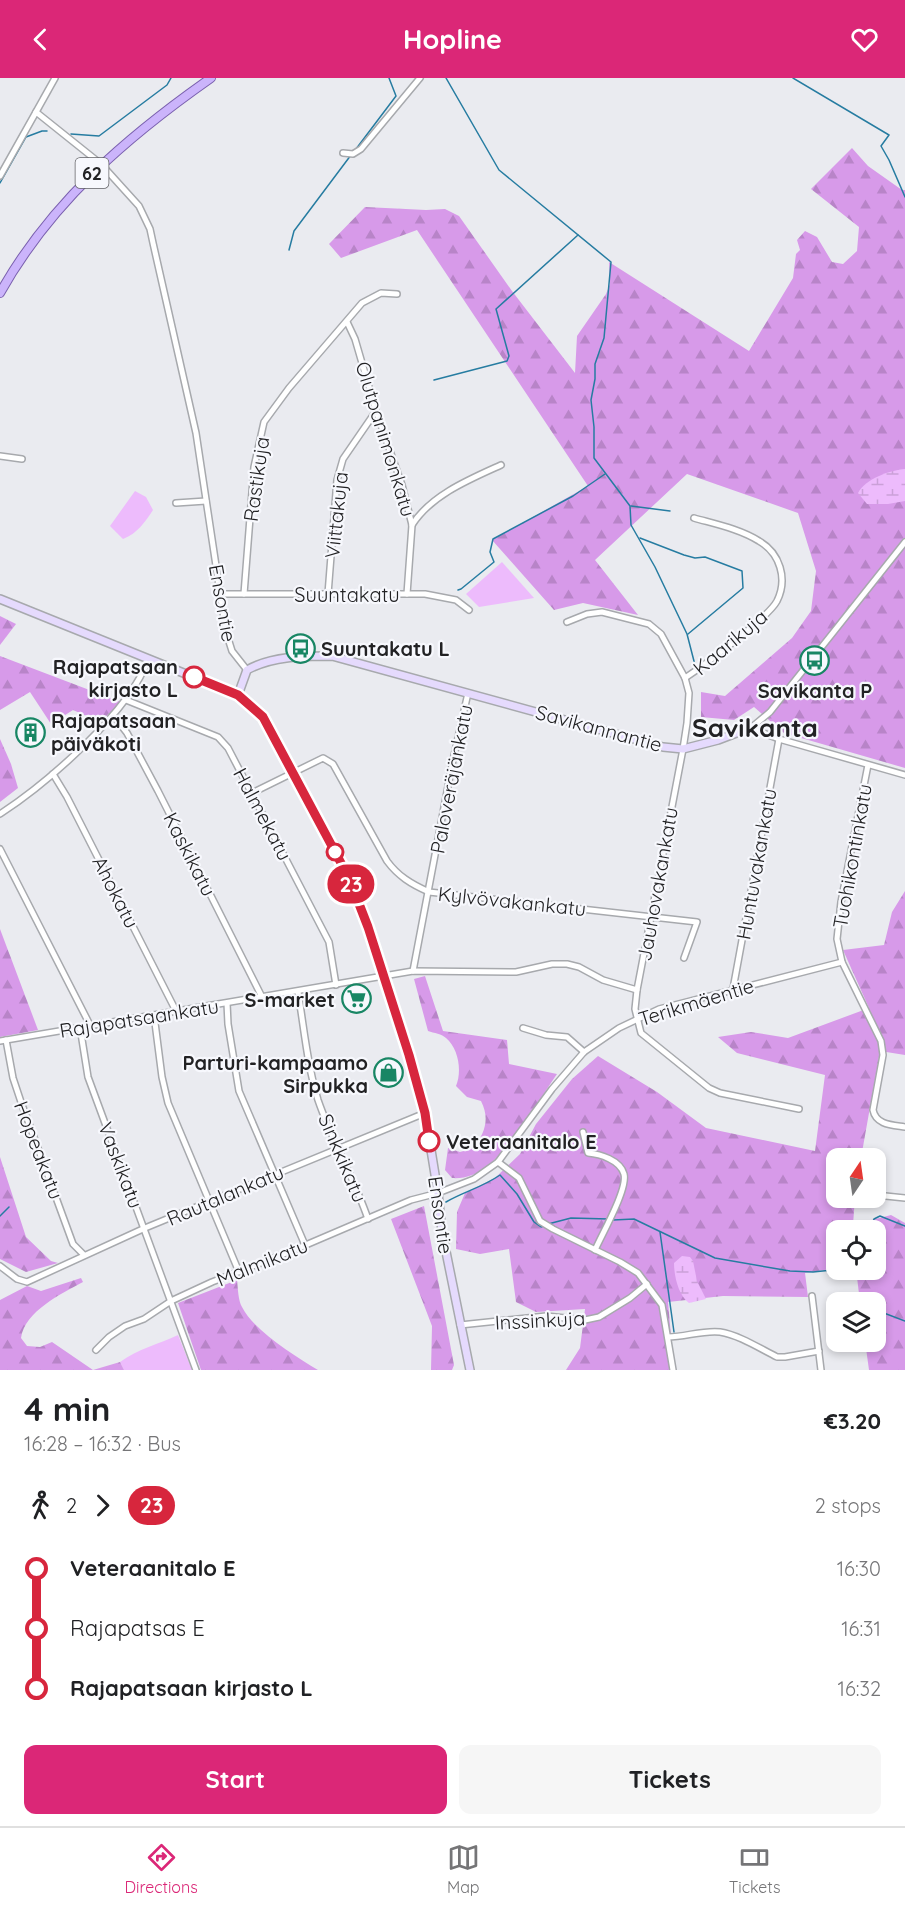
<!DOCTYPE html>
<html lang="en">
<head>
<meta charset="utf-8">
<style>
	body { margin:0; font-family:Quicksand,sans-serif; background:#f6f6f6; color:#202124; height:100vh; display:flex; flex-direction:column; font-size:22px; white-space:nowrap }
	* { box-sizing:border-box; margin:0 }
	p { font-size:20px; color:#757577 }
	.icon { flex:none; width:33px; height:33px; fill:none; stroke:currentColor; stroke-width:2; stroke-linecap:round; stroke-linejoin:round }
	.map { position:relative; height:1292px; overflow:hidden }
	.side { display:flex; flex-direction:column; background:#fff; flex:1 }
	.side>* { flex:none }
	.badge { padding:0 12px; border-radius:20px; font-size:21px; line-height:39px }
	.needle { width:39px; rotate:13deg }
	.controls { position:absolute; left:826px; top:1070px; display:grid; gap:12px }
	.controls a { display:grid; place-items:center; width:60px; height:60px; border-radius:12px; background:#fff; box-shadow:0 3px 9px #0003; font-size:30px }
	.map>.badge { position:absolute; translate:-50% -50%; box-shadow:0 0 0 3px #fff }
	.legs { display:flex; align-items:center; gap:9px; height:66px; padding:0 24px; font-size:20px }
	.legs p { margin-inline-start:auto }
	.head { display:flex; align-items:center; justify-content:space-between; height:102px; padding:0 24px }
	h1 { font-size:33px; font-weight:700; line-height:45px }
	.button { display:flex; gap:12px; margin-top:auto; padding:12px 24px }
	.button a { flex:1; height:69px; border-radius:12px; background:#db2777; color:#fff; font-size:24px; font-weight:700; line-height:69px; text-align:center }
	.button a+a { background:#f6f6f6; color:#202124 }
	ul { padding:0 24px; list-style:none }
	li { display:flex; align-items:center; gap:21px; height:60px; font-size:22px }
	li i { display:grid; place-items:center; width:9px; height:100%; margin:0 8px; background:currentColor }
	li i::after { content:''; width:15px; height:15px; margin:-8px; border:4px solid; border-radius:50%; background:#fff }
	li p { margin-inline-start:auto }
	li:first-child i { background:linear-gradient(#0000 50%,currentColor 0) }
	li:last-child i { background:linear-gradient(currentColor 50%,#0000 0) }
	header { display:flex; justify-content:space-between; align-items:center; height:78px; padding:0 24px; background:#db2777; color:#fff; font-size:27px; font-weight:700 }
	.tabs { display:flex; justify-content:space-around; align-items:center; height:84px; border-top:2px solid #e0e0e0; background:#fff; font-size:16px; color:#757577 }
	.tabs a { display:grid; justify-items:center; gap:3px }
	.tabs .on { color:#db2777 }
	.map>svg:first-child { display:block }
</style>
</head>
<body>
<header><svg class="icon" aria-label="back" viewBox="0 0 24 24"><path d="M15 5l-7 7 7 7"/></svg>Hopline<svg class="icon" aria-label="heart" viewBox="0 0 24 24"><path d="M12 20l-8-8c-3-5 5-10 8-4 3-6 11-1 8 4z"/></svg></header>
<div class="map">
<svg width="905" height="1292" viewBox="0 0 905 1292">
	<defs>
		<pattern id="forest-firs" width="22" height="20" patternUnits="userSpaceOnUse" patternTransform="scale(1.5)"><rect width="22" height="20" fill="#d79ae9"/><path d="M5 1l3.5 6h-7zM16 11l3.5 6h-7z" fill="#b884c8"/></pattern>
		<pattern id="wetland-marsh" width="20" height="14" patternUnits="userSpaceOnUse" patternTransform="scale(1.5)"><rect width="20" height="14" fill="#edbbfc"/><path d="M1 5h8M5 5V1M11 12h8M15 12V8" fill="none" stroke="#cba0d8"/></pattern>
	</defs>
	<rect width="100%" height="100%" fill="#eaebf0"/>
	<g fill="#edbbfc">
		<path d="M 135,413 L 146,419 L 153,432 C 145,444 138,455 123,461 L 110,448 Z"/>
		<path d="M 502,484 L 534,520 L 479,529 L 466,516 Z"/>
		<path d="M 178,1257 L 192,1292 L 124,1292 L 120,1284 C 138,1271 159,1266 178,1257 Z"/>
	</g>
	<g fill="url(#forest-firs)">
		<path d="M 852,70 L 868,88 L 902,112 L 905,112 L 905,690 L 784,655 L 754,629 L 734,642 L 701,639 L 701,614 L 725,618 L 792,560 L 811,533 L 816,493 L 798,435 L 687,396 L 595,482 L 638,537 L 583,525 L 554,532 L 492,462 L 588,408 L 417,152 L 341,180 L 329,166 L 365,129 L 426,132 L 445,131 L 459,138 L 512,213 L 575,295 L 577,258 L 606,216 L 610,206 L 609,184 L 749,273 L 793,200 L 796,176 L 800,172 L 797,162 L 805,153 L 817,159 L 832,184 L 843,186 L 857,173 L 859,149 L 811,111 Z"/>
		<path d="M 0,538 L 16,546 L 0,567 Z"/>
		<path d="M 0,578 L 121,624 L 100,644 L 73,632 L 51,646 L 30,614 L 0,632 Z"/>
		<path d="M 0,661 L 11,686 L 18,710 L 0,724 Z"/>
		<path d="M 905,813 L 905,977 L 880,973 L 861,1080 L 837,1080 L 837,1119 L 855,1119 L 853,1147 L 891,1137 L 905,1145 L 905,1292 L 869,1292 L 865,1263 L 876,1263 L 876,1224 L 860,1224 L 856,1191 L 876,1191 L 876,1152 L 837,1152 L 837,1190 L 805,1195 L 808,1219 L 723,1218 L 668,1224 L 674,1292 L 566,1292 L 580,1270 L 585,1231 L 536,1234 L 516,1224 L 509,1171 L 480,1176 L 456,1171 L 457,1134 L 465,1115 L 495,1100 L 520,1076 L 536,1046 L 572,1001 L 598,978 L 657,1014 L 706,1050 L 815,1073 L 825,997 L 737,975 L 718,959 L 751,954 L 788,960 L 869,930 L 843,872 L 884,867 L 892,834 Z"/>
		<path d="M 0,851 L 38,952 L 0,959 Z"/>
		<path d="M 425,898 L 443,953 L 507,962 L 509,986 L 557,996 C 538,1023 513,1069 486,1089 C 476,1097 464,1101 452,1100 L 445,1092 L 448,1070 L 460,1074 L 474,1070 C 485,1054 490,1041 481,1023 L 467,1019 L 456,1008 C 462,994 459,971 446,960 C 442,956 434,955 428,953 L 414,901 Z"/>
		<path d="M 0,1079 L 26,1159 L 51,1183 L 58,1185 L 26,1194 L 0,1181 Z"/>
		<path d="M 424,1128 L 454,1287 L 452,1292 L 431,1292 L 432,1248 L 391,1141 Z"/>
		<path d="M 81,1200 L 83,1204 C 61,1216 25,1233 21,1260 L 27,1268 L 40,1269 L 52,1264 L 93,1292 L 120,1284 L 124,1292 L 0,1292 L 0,1222 L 27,1208 L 41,1213 Z"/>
		<path d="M 237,1202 C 238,1210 238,1222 242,1229 C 254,1253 295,1278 318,1292 L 201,1292 L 178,1225 Z"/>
	</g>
	<g fill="url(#wetland-marsh)">
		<path d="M 905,391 L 905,423 L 888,426 L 867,426 L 858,415 C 865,401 890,392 905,391 Z"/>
		<path d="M 682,1178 L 690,1179 L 693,1183 L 697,1203 L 706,1221 L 689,1225 C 678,1217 674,1197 674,1185 Z"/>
	</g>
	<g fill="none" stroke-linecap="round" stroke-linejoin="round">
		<g stroke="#267ca1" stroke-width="1.5">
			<path d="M 446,0 L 499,92 L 611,184 L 604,260 L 595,286 L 595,301 L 591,322 L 594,349 L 594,380 L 630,428 L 631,447 L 655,489 L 687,556 L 695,587"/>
			<path d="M 793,0 L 889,57 L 881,68 L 889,82 L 905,119"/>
			<path d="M 71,56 L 99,58 L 167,7 L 171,0"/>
			<path d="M 356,71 L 396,18 L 389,0"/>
			<path d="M 0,105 L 26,59 L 42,53 L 47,53"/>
			<path d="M 289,172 L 294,153 L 351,77"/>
			<path d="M 434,302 L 507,283 L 509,278 L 496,231 L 578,157"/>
			<path d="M 631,428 L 670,433"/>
			<path d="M 640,460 L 684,477 L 695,480 L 705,479 L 742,493 L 743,510 L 688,556"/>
			<path d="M 458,512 L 461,511 L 494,484 L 490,474 L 493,461 L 573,418 L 605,396"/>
			<path d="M 446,1124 C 463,1114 483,1109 500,1097 L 517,1116 L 534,1144 L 541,1149 L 544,1148"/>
			<path d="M 0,1138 L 9,1129"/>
			<path d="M 613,1142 L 634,1141 L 715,1180 L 790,1193 L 813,1194 L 842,1191"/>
			<path d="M 548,1146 L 571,1140 L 609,1141"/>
			<path d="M 870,1152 L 874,1141 L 880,1138 L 905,1148"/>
			<path d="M 660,1154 L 674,1254"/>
			<path d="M 876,1232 L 905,1243"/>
		</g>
		<defs>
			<g id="street">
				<path d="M 36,34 L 55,0"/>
				<path d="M 343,75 L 353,76 L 361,71 L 420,0"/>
				<path d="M 0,98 L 36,34 L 101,86 L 139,128 L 150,151 L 153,165 L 196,355 L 226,554 L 232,573 L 247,592"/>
				<path d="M 347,244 L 355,261 L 376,333 L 402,407 L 412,447 L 407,516"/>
				<path d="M 0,378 L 22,381"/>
				<path d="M 176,425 L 206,423"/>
				<path d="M 412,447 C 431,417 470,401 501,387"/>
				<path d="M 905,464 L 770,634 L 752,649 L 758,653 L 779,661 L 905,697"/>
				<path d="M 220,516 L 425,516 L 456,522 L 469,532"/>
				<path d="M 244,516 L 254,389 L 264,344 L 289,310 L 362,225 L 381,215 L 397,216"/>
				<path d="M 328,516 L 337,402 L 343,381 L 376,333"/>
				<path d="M 567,544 L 587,536 L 602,534 L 649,546 L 661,556 L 685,600 L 689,615 L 687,645 L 683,671 L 637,912 L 635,931 L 641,955 L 709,1010 L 720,1015 L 799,1031"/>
				<path d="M 685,600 C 703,588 768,540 777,523 C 788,501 780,475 759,463 C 740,451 715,446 694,440"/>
				<path d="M 126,622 L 218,659 L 228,670 L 329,864 L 336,907"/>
				<path d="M 113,637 L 127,655 L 158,713 L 262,919"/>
				<path d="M 868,687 L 841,824 L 837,861 L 842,884 L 881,963 L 883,977 L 873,1032 C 876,1047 892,1047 905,1049"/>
				<path d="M 53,696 L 67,719 L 176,933"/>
				<path d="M 252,715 L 323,680 L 333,686 L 387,783 C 398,798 411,806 429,814 L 697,844 L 684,880"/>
				<path d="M 0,736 C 46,706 131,633 148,581"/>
				<path d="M 0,771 L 90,947"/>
				<path d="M 413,893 L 453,682 L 468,615"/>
				<path d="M 733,911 L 779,661"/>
				<path d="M 298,914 C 304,949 307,987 318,1022 C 332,1063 354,1100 368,1141"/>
				<path d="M 227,925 L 228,946 L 239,1013 L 305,1167"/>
				<path d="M 154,937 L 162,999 L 168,1025 L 239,1194"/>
				<path d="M 80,949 L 88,999 L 196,1292"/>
				<path d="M 523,950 L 546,957 L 567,959 L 584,974"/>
				<path d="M 6,962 L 13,1000 L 21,1024 L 73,1166 L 84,1177"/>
				<path d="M 0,963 L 413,893 L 516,894 L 552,886 L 567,886 L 579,889 L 603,902 L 637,912"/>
				<path d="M 583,1054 L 588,1075 C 600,1076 620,1082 624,1096 C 628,1111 602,1156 595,1172"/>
				<path d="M 498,1084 L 519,1100 L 540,1143 L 553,1151 L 620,1184 L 638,1195 L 662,1227 L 673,1292"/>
				<path d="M 876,1117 L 905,1120"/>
				<path d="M 0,1188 L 17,1201 L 27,1204 L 145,1150 L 425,1035"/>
				<path d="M 812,1218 L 821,1292"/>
				<path d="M 460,1247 L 546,1238 L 585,1242 L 599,1239 L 630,1220 L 647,1206"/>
				<path d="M 668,1259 C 685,1259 703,1252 720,1254 C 739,1257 759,1270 777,1279 L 785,1279 L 819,1273"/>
				<path d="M 96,1272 L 109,1259 L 125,1248 L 144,1241 L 171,1223 L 212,1204 L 294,1172 L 411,1122 L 438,1115 L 474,1101 L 498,1084 L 552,1011 L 584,974 L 619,950 L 659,931 L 842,884"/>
			</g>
			<g id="secondary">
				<path d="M 0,521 L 238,617 L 263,639 L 349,800 L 359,824 L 388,909 L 425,1035 L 438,1115 L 442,1154 L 470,1292"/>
				<path d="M 238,617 L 247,592 C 272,578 303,578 332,578 L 663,669 L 683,671 L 718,662 L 752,649"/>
			</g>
			<path id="primary" d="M 0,215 C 51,124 127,59 211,0"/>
		</defs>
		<use href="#street" stroke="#a7a9ad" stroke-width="8"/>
		<use href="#secondary" stroke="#a7a9ad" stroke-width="10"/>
		<use href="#primary" stroke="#7a60ae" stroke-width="10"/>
		<use href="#street" stroke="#fff" stroke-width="5"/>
		<use href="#secondary" stroke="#e5dafd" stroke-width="7"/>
		<use href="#primary" stroke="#cbb4fb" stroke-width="8"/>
	</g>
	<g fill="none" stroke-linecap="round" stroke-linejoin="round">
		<defs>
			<path id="line-1" d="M 194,599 L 238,617 L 263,639 L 349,800 L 368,849 L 409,977 L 425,1035 L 429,1063"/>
		</defs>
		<use href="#line-1" stroke="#fff" stroke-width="14"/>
		<use href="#line-1" stroke="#d7263d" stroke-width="9"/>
	</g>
	<defs>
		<symbol id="bus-ring" viewBox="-11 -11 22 22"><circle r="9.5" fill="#f7f8fd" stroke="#188664" stroke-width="1.5"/><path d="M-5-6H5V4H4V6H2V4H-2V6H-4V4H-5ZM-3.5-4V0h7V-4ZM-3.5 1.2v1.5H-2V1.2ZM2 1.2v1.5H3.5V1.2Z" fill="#188664"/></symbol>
		<symbol id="building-ring" viewBox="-11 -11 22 22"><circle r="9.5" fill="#f7f8fd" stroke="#188664" stroke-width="1.5"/><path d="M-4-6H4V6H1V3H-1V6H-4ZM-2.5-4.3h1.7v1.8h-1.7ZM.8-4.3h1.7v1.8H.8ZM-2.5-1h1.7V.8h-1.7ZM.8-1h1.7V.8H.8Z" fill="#188664"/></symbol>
		<symbol id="supermarket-ring" viewBox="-11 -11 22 22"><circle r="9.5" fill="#f7f8fd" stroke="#188664" stroke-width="1.5"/><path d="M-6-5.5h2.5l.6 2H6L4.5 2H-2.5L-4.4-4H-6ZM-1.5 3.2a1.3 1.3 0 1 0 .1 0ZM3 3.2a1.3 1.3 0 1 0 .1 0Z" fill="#188664"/></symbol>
		<symbol id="shop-ring" viewBox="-11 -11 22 22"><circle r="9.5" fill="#f7f8fd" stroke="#188664" stroke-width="1.5"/><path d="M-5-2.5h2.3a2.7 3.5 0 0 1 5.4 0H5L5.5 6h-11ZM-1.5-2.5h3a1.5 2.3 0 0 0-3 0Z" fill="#188664"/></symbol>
	</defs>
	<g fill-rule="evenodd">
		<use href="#bus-ring" x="284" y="554" width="33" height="33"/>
		<use href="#bus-ring" x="798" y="566" width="33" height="33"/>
		<use href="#building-ring" x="14" y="638" width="33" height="33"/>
		<use href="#supermarket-ring" x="340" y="904" width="33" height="33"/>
		<use href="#shop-ring" x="372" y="978" width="33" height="33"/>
	</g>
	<g fill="#fff" stroke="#d7263d" stroke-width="3">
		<circle cx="194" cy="599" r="10"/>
		<circle cx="335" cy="774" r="8"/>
		<circle cx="429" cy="1063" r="10"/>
	</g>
	<g text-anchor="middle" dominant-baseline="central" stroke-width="4.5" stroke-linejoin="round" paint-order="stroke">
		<rect fill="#f7f8fd" stroke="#626265" stroke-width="1.5" x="75.5" y="80" width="33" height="30" rx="4.5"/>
		<g font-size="18" font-weight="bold" fill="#222224">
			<text x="92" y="95">62</text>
		</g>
		<g font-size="20" fill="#222224" stroke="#f7f8fd">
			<text transform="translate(386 361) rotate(73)">Olutpanimonkatu</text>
			<text transform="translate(256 401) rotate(-82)">Rastikuja</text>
			<text transform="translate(336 437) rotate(-84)">Viittakuja</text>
			<text x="347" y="516">Suuntakatu</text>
			<text transform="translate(223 525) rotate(80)">Ensontie</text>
			<text transform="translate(730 564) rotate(-40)">Kaarikuja</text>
			<text transform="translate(599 650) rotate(15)">Savikannantie</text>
			<text transform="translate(451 701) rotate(-79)">Paloveräjänkatu</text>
			<text transform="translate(263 736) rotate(62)">Halmekatu</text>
			<text transform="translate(190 776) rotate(63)">Kaskikatu</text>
			<text transform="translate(852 778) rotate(-80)">Tuohikontinkatu</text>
			<text transform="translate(756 786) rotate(-80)">Huntuvakankatu</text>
			<text transform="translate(657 806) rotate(-80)">Jauhovakankatu</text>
			<text transform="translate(116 814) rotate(63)">Ahokatu</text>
			<text transform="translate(512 823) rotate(6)">Kylvövakankatu</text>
			<text transform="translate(696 924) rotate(-17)">Terikmäentie</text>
			<text transform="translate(139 940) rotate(-9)">Rajapatsaankatu</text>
			<text transform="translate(39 1072) rotate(69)">Hopeakatu</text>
			<text transform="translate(343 1080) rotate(67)">Sinkkikatu</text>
			<text transform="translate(121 1087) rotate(69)">Vaskikatu</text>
			<text transform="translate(225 1117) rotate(-23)">Rautalankatu</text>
			<text transform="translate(441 1137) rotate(82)">Ensontie</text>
			<text transform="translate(262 1184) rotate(-22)">Malmikatu</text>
			<text transform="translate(540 1242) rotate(-3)">Inssinkuja</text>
		</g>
		<g font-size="20" font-weight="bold" fill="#222224" stroke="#f7f8fd" text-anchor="start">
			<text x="321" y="570">Suuntakatu L</text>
			<text x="815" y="612" text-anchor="middle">Savikanta P</text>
			<text x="51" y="642">Rajapatsaan<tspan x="51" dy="23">päiväkoti</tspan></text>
			<text x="335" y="921" text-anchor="end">S-market</text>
			<text x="368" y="984" text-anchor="end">Parturi-kampaamo<tspan x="368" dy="23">Sirpukka</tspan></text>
		</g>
		<g font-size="20" font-weight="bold" fill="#222224" stroke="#f7f8fd" text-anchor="end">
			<text x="178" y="588">Rajapatsaan<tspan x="178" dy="23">kirjasto L</tspan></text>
			<text x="446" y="1063" text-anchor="start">Veteraanitalo E</text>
		</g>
		<g font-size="26" font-weight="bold" fill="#222224" stroke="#f7f8fd">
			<text x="755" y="649">Savikanta</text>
		</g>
	</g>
</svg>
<div class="controls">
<a><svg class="needle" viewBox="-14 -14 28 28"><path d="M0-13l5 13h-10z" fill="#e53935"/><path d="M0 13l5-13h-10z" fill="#757577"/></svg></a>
<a><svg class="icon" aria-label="locate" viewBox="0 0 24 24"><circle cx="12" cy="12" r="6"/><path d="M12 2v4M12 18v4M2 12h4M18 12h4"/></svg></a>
<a><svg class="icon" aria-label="layers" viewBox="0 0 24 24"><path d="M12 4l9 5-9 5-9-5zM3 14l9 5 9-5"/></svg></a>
</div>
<b class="badge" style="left:351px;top:806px;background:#d7263d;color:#fff">23</b>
</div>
<section class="side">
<div class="head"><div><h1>4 min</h1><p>16:28 – 16:32 · Bus</p></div><b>€3.20</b></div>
<div class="legs"><svg class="icon" aria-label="walk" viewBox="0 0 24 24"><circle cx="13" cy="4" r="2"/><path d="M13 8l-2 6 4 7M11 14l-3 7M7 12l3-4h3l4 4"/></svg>2<svg class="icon" aria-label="forward" viewBox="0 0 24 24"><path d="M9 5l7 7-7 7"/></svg><b class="badge" style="background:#d7263d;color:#fff">23</b><p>2 stops</p></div>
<ul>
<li><i style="color:#d7263d"></i><b>Veteraanitalo E</b><p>16:30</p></li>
<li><i style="color:#d7263d"></i><span>Rajapatsas E</span><p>16:31</p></li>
<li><i style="color:#d7263d"></i><b>Rajapatsaan kirjasto L</b><p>16:32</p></li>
</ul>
<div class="button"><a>Start</a><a>Tickets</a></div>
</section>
<nav class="tabs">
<a class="on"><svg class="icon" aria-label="directions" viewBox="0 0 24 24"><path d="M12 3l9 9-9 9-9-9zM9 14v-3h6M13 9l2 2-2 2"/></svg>Directions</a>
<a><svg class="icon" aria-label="map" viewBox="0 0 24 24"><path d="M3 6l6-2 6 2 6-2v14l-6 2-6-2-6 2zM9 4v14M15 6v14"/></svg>Map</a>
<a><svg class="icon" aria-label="tickets" viewBox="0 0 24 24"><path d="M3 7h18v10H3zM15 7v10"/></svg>Tickets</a>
</nav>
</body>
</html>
